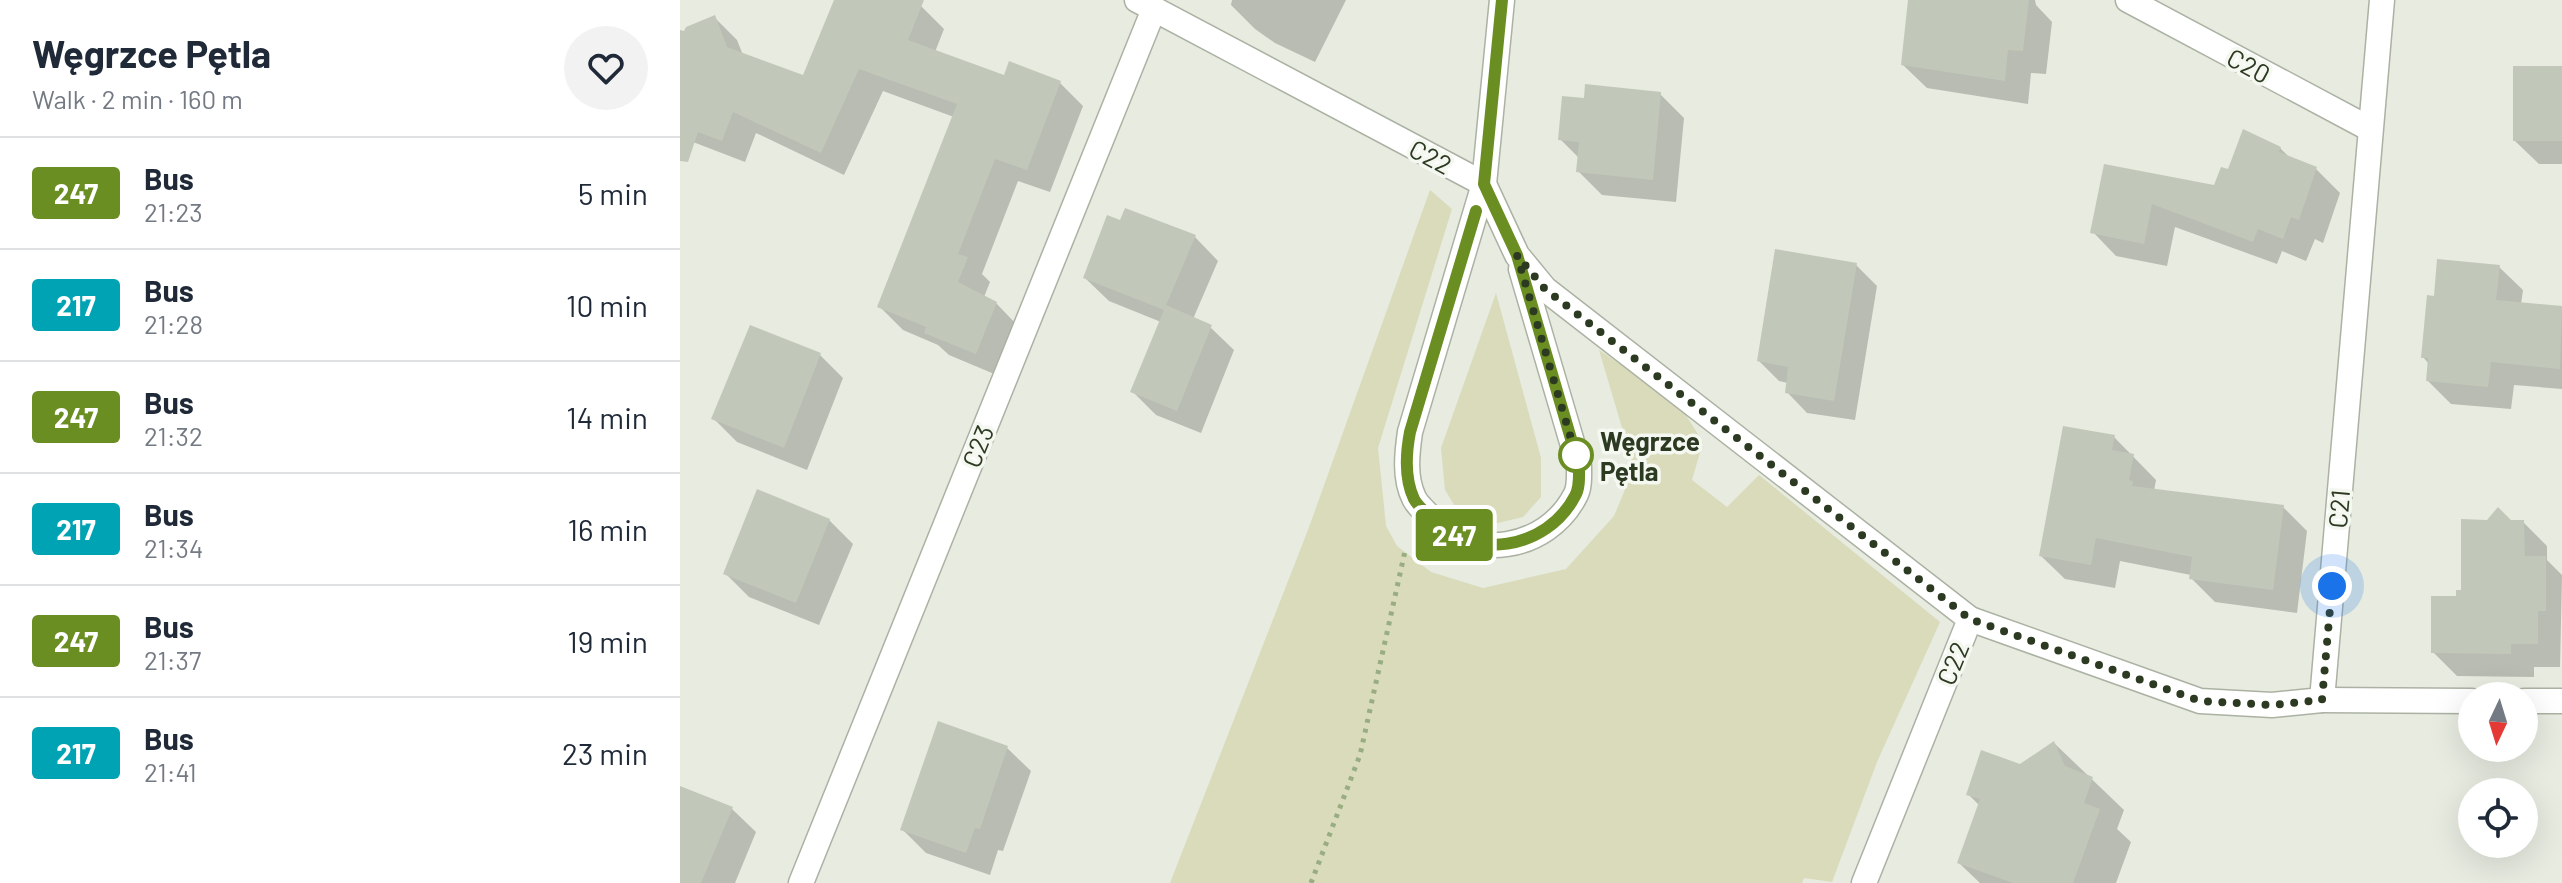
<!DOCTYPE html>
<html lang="en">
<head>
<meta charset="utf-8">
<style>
	body { margin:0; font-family:Barlow,sans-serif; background:#f2f2f3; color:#1f2937; height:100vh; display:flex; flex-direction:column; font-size:30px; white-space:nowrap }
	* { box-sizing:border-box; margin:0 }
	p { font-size:26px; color:#747a83 }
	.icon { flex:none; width:44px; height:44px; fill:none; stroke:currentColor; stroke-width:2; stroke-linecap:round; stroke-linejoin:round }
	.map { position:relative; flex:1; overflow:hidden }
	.drawer { display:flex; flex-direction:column; background:#fff; width:680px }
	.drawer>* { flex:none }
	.badge { padding:0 16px; border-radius:6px; font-size:28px; line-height:52px }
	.needle { width:52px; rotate:184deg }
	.controls { position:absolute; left:1778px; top:682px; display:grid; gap:16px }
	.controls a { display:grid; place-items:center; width:80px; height:80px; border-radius:50%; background:#fff; box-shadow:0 8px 32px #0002; font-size:40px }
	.you { position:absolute; width:40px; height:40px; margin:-20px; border:6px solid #fff; border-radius:50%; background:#1a73e8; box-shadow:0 0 0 12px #1a73e833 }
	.map>.badge { position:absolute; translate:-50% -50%; box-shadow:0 0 0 4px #fff }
	.round { display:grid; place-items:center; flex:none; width:84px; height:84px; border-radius:42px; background:#f2f2f3 }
	.overview { display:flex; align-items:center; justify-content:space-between; height:136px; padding:0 32px }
	h1 { font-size:38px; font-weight:700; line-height:60px }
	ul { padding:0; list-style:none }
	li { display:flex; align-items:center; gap:24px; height:112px; padding:0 32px; border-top:2px solid #e0e1e3 }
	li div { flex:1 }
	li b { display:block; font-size:30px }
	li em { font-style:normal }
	li .badge { min-width:88px; font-weight:700; text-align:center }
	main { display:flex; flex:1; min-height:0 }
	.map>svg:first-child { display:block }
</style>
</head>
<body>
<main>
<section class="drawer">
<div class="overview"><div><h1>Węgrzce Pętla</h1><p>Walk · 2 min · 160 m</p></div><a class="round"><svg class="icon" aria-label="heart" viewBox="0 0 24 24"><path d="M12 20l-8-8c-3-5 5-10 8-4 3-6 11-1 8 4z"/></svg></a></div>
<ul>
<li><span class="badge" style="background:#6b8e23;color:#fff">247</span><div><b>Bus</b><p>21:23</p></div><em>5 min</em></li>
<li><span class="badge" style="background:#00a3b4;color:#fff">217</span><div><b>Bus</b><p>21:28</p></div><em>10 min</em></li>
<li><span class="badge" style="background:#6b8e23;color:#fff">247</span><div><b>Bus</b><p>21:32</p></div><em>14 min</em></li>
<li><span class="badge" style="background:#00a3b4;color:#fff">217</span><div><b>Bus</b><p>21:34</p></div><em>16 min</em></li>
<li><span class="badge" style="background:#6b8e23;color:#fff">247</span><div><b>Bus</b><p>21:37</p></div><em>19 min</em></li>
<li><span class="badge" style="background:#00a3b4;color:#fff">217</span><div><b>Bus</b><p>21:41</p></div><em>23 min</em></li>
</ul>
</section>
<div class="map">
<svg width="1882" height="883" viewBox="0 0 1882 883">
	<rect width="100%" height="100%" fill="#e7ebe0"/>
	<g fill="#d9dbba">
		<path d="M 750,190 L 772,209 L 698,448 L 706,526 L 717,546 L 751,572 L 803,588 L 886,569 L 934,516 L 954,468 L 919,350 L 998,403 L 1023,442 L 1012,480 L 1047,507 L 1079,475 L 1260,622 L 1197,762 L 1152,882 L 1124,878 L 1122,883 L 490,883 L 628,530 Z"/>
		<path d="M 816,293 L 861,458 L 861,497 L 843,517 L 805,526 L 783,519 L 765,490 L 761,448 Z"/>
	</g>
	<g fill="#0003">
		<path d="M 156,0 L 225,0 L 241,6 L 264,29 L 255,52 L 325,78 L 380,83 L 403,106 L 370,192 L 338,181 L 302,274 L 310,282 L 304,297 L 316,303 L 339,327 L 319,376 L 269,355 L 258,345 L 223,330 L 200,307 L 274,117 L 203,91 L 164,175 L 76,133 L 65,162 L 0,137 L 0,45 L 34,17 L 57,40 L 63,55 L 124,78 Z"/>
		<path d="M 552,0 L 666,0 L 635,62 L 595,43 L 575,29 L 551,5 Z"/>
		<path d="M 1232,0 L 1355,0 L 1356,5 L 1372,22 L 1366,74 L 1351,73 L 1348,104 L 1247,88 L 1223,65 Z"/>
		<path d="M 1882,68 L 1882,164 L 1859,164 L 1835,141 Z"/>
		<path d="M 980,94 L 1004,118 L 996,202 L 922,195 L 898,171 L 900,159 L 880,139 L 905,101 Z"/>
		<path d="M 1600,148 L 1610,158 L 1636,169 L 1660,193 L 1643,243 L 1635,239 L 1626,261 L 1602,251 L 1597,264 L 1495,227 L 1487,266 L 1436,256 L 1413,232 L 1426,167 L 1535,188 L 1549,172 Z"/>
		<path d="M 442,223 L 515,237 L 538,261 L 513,319 L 530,327 L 554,350 L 521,433 L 476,415 L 453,392 L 481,322 L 429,301 L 405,278 Z"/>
		<path d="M 1176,265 L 1197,286 L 1175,420 L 1127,413 L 1107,392 L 1108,383 L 1099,381 L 1079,361 Z"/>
		<path d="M 1819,267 L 1843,290 L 1841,304 L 1882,308 L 1882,389 L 1834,385 L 1831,409 L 1771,404 L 1748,381 L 1749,364 L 1743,357 L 1756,299 Z"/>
		<path d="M 140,355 L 163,378 L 127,470 L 57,442 L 34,419 Z"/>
		<path d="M 1434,437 L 1476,480 L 1474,491 L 1603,507 L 1627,531 L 1617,613 L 1535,602 L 1511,578 L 1511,575 L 1440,561 L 1435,588 L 1385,579 L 1361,556 Z"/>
		<path d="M 149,520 L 173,544 L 139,625 L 69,597 L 45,573 Z"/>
		<path d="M 1830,522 L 1843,522 L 1867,546 L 1867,560 L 1882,575 L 1880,667 L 1854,667 L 1854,677 L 1777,676 L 1753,652 L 1778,598 Z"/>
		<path d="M 1374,743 L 1444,810 L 1437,829 L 1451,842 L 1436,883 L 1300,883 L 1279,863 L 1300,806 L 1288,794 L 1340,766 Z"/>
		<path d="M 327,748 L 351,771 L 323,851 L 318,850 L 310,875 L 246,853 L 222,829 Z"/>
		<path d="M 0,788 L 52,809 L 76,832 L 55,883 L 0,883 Z"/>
	</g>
	<g fill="#c2c8b9">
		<path d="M 154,0 L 244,0 L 228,40 L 324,75 L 329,61 L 381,81 L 347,170 L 315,159 L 278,254 L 288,257 L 278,282 L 317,302 L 296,354 L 244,333 L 246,327 L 197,307 L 277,104 L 179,69 L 141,153 L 53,112 L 42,141 L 18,132 L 8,162 L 0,161 L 0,30 L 4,31 L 6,27 L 35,15 L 47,47 L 123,75 Z"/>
		<path d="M 1228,0 L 1349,0 L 1343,51 L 1328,50 L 1325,81 L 1221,65 Z"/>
		<rect x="1833" y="66" width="49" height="75"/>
		<path d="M 905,84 L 981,92 L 973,180 L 896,172 L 899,142 L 878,140 L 882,96 L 904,98 Z"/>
		<path d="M 1563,129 L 1601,147 L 1599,152 L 1637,167 L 1619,220 L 1611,217 L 1603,239 L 1578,229 L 1573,242 L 1472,204 L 1464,244 L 1410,233 L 1424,164 L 1534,185 L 1541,167 L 1548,169 Z"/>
		<path d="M 445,208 L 516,235 L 484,310 L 403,278 L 427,215 L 440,220 Z"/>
		<path d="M 1095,249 L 1177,263 L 1154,401 L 1105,393 L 1108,367 L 1077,361 Z"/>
		<path d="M 1757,259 L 1820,265 L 1816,300 L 1882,306 L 1880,369 L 1811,362 L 1808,387 L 1746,381 L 1748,358 L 1741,358 L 1747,295 L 1754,296 Z"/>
		<path d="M 486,305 L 532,325 L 497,411 L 450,392 Z"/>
		<path d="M 70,325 L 141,353 L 104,448 L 31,419 Z"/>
		<path d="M 1383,426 L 1435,435 L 1432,450 L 1454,454 L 1449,480 L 1453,481 L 1452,486 L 1604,505 L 1593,590 L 1509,579 L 1512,557 L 1416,538 L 1411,565 L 1359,556 Z"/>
		<path d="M 77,489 L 150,519 L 116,603 L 43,574 Z"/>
		<path d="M 1818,507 L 1831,520 L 1844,520 L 1845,556 L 1866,556 L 1866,611 L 1858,611 L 1858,644 L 1831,644 L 1831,654 L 1751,653 L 1751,596 L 1776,596 L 1776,590 L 1781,590 L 1781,519 L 1807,520 Z"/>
		<path d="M 258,721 L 328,746 L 300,829 L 295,828 L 286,853 L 220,830 Z"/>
		<path d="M 1374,741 L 1385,766 L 1413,777 L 1404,803 L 1420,809 L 1393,883 L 1333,883 L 1277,863 L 1300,799 L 1286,795 L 1301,750 L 1340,764 Z"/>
		<path d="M 0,786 L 53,807 L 21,883 L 0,883 Z"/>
	</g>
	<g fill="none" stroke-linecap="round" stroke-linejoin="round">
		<defs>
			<g id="minor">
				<path d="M 457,0 L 804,184 L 837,255 L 865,289 L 1290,619 L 1184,883"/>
				<path d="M 822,0 L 804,184 L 730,432 C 727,453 724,478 734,498 C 737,505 745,511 750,517 C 791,563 867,550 895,496 C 900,488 899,475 899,466 L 841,269"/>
				<path d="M 1448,0 L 1690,129"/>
				<path d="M 1290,619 L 1520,701 L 1592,705 L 1642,700 L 1702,0"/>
				<path d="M 1642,700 L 1792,701"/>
				<path d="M 1844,701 L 1882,701"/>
				<path d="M 121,883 L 474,9"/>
			</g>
		</defs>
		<use href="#minor" stroke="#abb2a3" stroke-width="27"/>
		<path stroke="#98ad82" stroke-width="5" stroke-dasharray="4 6" stroke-linecap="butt" d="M 631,883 L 680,755 L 725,551"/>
		<use href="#minor" stroke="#fff" stroke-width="24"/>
	</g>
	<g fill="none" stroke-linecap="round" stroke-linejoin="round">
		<defs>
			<path id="line" d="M 796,211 L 730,432 C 726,453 724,478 734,499 C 737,505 745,512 750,517 C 791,562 867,550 895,496 C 900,488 899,475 899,466 L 837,255 L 804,184 L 822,0"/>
		</defs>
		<use href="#line" stroke="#fff" stroke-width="18"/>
		<use href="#line" stroke="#6b8e23" stroke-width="12"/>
		<path stroke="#2d3a22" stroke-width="8" stroke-dasharray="0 14.4" d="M 896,455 L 899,466 L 837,255 L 865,289 L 1290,619 L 1520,701 L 1592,705 L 1642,700 L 1652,586"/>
	</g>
	<circle fill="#fff" stroke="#6b8e23" stroke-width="4" cx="896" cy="455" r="16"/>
	<g text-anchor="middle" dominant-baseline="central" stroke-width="7" stroke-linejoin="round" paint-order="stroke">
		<g font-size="26" fill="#2d3a22" stroke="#f5f7f1">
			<text transform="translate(1569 65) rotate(28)">C20</text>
			<text transform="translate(751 156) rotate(28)">C22</text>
			<text transform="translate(297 446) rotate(-68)">C23</text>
			<text transform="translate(1658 509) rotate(-85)">C21</text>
			<text transform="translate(1272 663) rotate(-68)">C22</text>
		</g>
		<g font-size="26" font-weight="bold" fill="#2d3a22" stroke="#f5f7f1" text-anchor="start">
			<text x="920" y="440">Węgrzce<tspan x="920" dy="30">Pętla</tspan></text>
		</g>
	</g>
</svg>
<div class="controls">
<a><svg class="needle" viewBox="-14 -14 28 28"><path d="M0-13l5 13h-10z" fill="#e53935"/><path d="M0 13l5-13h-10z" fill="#747a83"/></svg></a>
<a><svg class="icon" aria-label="locate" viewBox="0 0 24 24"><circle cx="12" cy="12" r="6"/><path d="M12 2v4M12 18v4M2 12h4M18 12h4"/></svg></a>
</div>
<div class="you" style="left:1652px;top:586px"></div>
<b class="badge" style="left:774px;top:535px;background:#6b8e23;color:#fff">247</b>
</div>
</main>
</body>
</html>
